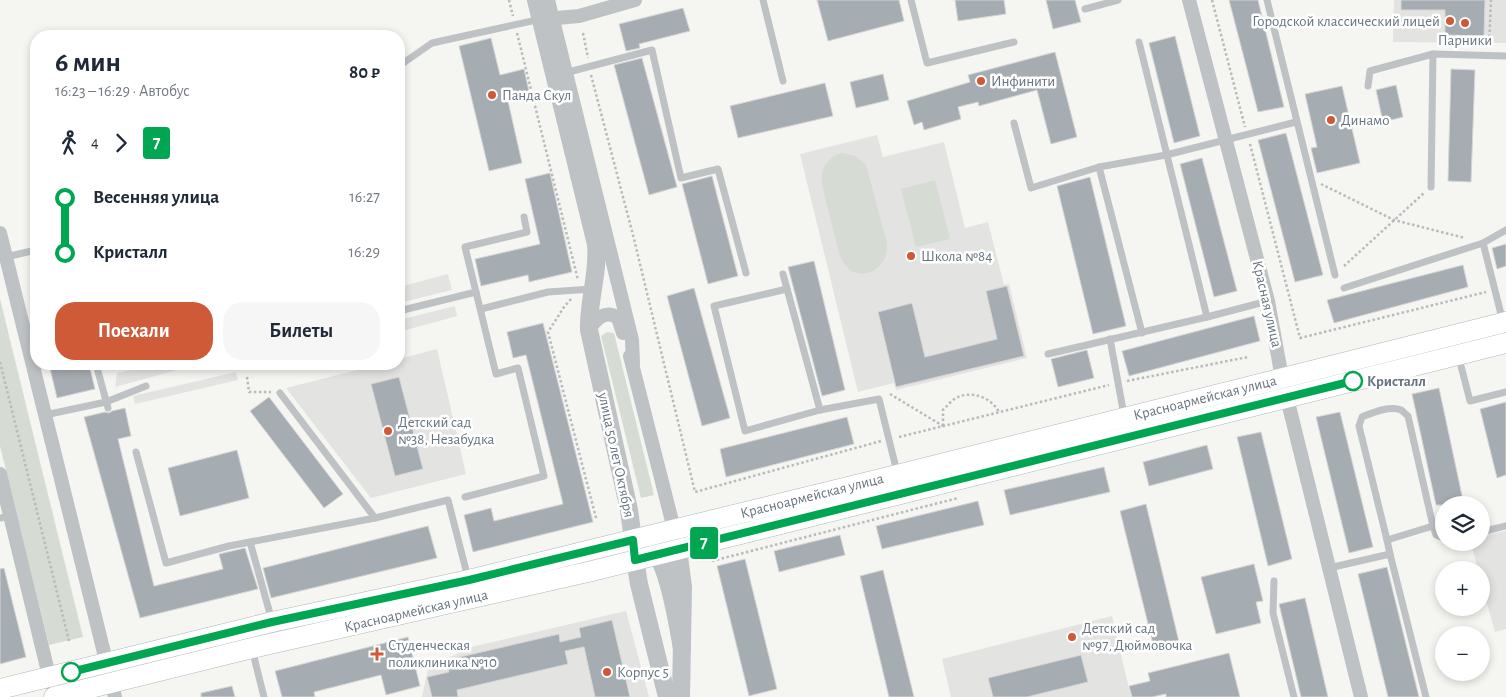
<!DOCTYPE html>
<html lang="ru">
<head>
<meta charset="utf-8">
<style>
	body { margin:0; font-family:"Alegreya Sans",sans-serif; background:#f6f6f7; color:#1f2937; height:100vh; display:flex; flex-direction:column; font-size:19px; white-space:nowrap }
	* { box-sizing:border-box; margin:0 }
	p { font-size:16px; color:#747a83 }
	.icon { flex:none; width:28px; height:28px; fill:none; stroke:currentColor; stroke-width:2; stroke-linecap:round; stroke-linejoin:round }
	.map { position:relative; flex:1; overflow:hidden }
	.panel { position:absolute; left:30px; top:30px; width:375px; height:340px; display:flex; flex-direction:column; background:#fff; border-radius:20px; box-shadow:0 2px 8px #0003 }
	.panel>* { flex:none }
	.badge { padding:0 10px; border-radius:4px; font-size:18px; line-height:32px }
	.buttons { position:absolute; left:1435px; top:496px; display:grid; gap:10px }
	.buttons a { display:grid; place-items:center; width:55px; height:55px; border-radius:50%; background:#fff; box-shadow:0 2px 8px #0003; font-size:25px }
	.map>.badge { position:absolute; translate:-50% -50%; box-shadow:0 0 0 2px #fff }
	.legs { display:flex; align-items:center; gap:8px; height:55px; padding:0 25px; font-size:16px }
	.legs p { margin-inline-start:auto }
	.overview { display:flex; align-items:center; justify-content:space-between; height:85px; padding:0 25px }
	h1 { font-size:28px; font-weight:600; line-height:38px }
	.action { display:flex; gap:10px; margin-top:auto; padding:10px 25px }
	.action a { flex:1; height:58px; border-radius:20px; background:#cf5a38; color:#fff; font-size:20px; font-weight:600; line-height:58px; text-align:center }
	.action a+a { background:#f6f6f7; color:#1f2937 }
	ul { padding:0 25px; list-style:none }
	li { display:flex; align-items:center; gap:18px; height:55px; font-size:19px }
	li i { display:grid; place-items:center; width:8px; height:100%; margin:0 6px; background:currentColor }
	li i::after { content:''; width:12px; height:12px; margin:-6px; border:4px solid; border-radius:50%; background:#fff }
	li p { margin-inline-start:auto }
	li:first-child i { background:linear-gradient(#0000 50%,currentColor 0) }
	li:last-child i { background:linear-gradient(currentColor 50%,#0000 0) }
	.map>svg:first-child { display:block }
</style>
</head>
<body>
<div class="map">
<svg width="1506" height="697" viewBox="0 0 1506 697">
	<rect width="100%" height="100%" fill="#f5f5f2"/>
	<g fill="#e3e4e2">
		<path d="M 1394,0 L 1506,0 L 1506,43 L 1393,42 Z"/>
		<path d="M 877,135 L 883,157 L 944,142 L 965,228 L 988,222 L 1004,285 L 1009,284 L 1027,358 L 896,390 L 894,383 L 858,392 L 800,154 Z"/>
		<path d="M 448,274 L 452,290 L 399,303 L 399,287 Z"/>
		<path d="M 455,306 L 457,316 L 399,332 L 399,320 Z"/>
		<path d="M 437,349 L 466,474 L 371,498 L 286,388 L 381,364 L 399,364 L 399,359 Z"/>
		<path d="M 158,364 L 199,364 L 115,387 L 117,373 Z"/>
		<path d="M 236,372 L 238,380 L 135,404 L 133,396 Z"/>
		<path d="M 1506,531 L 1506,629 L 1495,632 L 1481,582 L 1481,570 L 1478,570 L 1471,543 L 1481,542 L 1481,536 Z"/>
		<path d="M 626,611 L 649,697 L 422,697 L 429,664 L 455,655 L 467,648 Z"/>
		<path d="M 1112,616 L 1131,697 L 951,697 L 942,659 Z"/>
	</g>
	<g fill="#d6dbd4">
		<path d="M 842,153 L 856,156 L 866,165 L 887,243 C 890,270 857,286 843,262 C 838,254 837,244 835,236 C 830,218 826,201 822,184 C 820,168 827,158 842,153 Z"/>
		<path d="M 935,180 L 950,239 L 916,247 L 901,189 Z"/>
		<path d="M 0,299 L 83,637 L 49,645 L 0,446 Z"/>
		<path d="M 607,332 L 614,333 L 654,495 L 641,498 L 601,336 Z"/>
	</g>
	<g fill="#a6adb2" stroke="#d6d6d5">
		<path d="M 817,0 L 899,0 L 904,21 L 828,41 Z"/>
		<path d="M 955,0 L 1004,0 L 1006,14 L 958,21 Z"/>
		<path d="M 1046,0 L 1075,0 L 1081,22 L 1053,29 Z"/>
		<path d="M 1229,0 L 1258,0 L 1284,107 L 1258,112 Z"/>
		<path d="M 1401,0 L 1485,0 L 1484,36 L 1445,35 L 1445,10 L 1401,10 Z"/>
		<path d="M 683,8 L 690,31 L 639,44 L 640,48 L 626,51 L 619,24 Z"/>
		<path d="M 1175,36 L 1200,136 L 1174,143 L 1149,43 Z"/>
		<path d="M 491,38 L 500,75 L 524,69 L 530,96 L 508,101 L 522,163 L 489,171 L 459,46 Z"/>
		<path d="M 1055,52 L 1077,137 L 1051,144 L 1037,90 L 979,106 L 978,102 L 958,107 L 961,119 L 924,130 L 922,122 L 914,125 L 907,101 L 970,82 L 968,75 Z"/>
		<path d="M 642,58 L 677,187 L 649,195 L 614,65 Z"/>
		<path d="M 1451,69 L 1475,70 L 1471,182 L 1448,181 Z"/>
		<path d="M 883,74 L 889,100 L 856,108 L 850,82 Z"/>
		<path d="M 825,83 L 833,116 L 738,138 L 730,106 Z"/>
		<path d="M 1396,85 L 1403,117 L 1383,122 L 1376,90 Z"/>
		<path d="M 1342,86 L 1360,163 L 1317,173 L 1311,148 L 1317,147 L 1305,94 Z"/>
		<path d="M 1286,133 L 1323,275 L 1295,282 L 1258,140 Z"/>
		<path d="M 1202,158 L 1237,291 L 1214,297 L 1180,164 Z"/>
		<path d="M 550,173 L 572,272 L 529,282 L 528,275 L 481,286 L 475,259 L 540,244 L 525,179 Z"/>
		<path d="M 712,176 L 738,276 L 708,284 L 682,184 Z"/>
		<path d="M 1090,177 L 1126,326 L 1093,334 L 1057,186 Z"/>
		<path d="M 1506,244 L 1506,266 L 1497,269 L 1492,248 Z"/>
		<path d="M 814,261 L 845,390 L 822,396 L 788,267 Z"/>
		<path d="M 1463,265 L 1468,287 L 1334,323 L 1327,300 Z"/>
		<path d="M 1007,286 L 1024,356 L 896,387 L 878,312 L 912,303 L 925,357 L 997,339 L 986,291 Z"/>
		<path d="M 694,288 L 730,418 L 702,426 L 667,296 Z"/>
		<path d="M 1254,316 L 1260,341 L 1129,376 L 1122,351 Z"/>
		<path d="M 543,323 L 593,522 L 473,552 L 464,515 L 491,508 L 494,521 L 563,504 L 526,355 L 513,358 L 507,332 Z"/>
		<path d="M 1087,350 L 1094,378 L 1058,387 L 1051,359 Z"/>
		<path d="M 49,364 L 89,364 L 95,389 L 57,398 Z"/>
		<path d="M 399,377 L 423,469 L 395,476 L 371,384 Z"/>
		<path d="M 1439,388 L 1464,505 L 1436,505 L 1412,394 Z"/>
		<path d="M 269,397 L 343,494 L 324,508 L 250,411 Z"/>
		<path d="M 1506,402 L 1506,475 L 1497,478 L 1480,409 Z"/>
		<path d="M 125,408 L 131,436 L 118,439 L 154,586 L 223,569 L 219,554 L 245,548 L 258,589 L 140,618 L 84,417 L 105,412 L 109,413 L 112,411 Z"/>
		<path d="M 1340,412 L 1373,547 L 1349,553 L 1316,417 Z"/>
		<path d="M 847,417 L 854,444 L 726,477 L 720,449 Z"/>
		<path d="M 1261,432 L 1292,559 L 1268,566 L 1237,437 Z"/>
		<path d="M 1207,445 L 1213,469 L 1149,486 L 1143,462 Z"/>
		<path d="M 237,450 L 249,498 L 180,516 L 168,468 Z"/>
		<path d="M 1104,467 L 1110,492 L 1010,515 L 1004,490 Z"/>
		<path d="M 978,501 L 984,525 L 882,549 L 876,526 Z"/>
		<path d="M 1146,504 L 1179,642 L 1154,648 L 1120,511 Z"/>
		<path d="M 428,526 L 437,558 L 271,598 L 263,568 Z"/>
		<path d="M 840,535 L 845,555 L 779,572 L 774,551 Z"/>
		<path d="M 745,559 L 777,689 L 749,696 L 717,566 Z"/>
		<path d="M 1254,564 L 1263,601 L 1256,602 L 1261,623 L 1216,634 L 1201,577 Z"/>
		<path d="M 1387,567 L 1419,697 L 1388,697 L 1358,574 Z"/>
		<path d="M 4,568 L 26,657 L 0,664 L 0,569 Z"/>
		<path d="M 883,570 L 914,697 L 889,697 L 860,576 Z"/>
		<path d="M 1305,598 L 1328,697 L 1301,697 L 1279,604 Z"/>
		<path d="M 612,620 L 630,697 L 595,697 L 584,647 L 565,651 L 568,664 L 457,690 L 458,697 L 432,697 L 427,677 L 449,672 L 447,660 L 559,634 L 560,642 L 581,637 L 579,628 Z"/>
		<path d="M 408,637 L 420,686 L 386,695 L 381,675 L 314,692 L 315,697 L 282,697 L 275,671 Z"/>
		<path d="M 1229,653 L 1240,697 L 1166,697 L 1166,694 L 1152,697 L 1132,697 L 1129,686 L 1150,681 L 1148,673 Z"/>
		<path d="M 1081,655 L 1088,682 L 1027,697 L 993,697 L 988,678 Z"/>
		<path d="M 232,686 L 235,697 L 201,697 L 201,693 Z"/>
	</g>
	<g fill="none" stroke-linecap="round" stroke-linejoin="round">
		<defs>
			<g id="secondary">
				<path d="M 0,689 L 272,622 L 469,580 L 603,547 L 897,475 L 1506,322"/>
				<path d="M 54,697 L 252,648 L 592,571 L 1506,343"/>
			</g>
		</defs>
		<use href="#secondary" stroke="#b1b6b9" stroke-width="21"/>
		<g stroke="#b8bbbd" stroke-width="2.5" stroke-dasharray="2.5 2.5" stroke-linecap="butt">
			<path d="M 509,0 L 513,16"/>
			<path d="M 1212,0 L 1245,127"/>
			<path d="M 517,33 L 578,280"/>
			<path d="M 583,33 L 588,58"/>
			<path d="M 1489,47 L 1491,0"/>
			<path d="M 591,75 L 633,235 L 695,492 L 881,441"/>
			<path d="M 1250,144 L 1300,338 L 1486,292"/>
			<path d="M 1321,184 L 1394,220 L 1465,238"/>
			<path d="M 1344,266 L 1424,193"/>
			<path d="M 571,299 L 564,307 L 548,332 L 596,518"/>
			<path d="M 0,362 L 69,641"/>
			<path d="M 247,377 L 249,392 L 271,392"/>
			<path d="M 1127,381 L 1248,357"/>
			<path d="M 890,394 L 943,426"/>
			<path d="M 943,426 L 943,410 C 947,406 951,401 956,398 C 971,390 991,397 999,412"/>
			<path d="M 899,437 L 1109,385"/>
			<path d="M 712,561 L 958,498"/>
		</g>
		<g stroke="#bec2c5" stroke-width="7">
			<path d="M 763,0 L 783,81"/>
			<path d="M 911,0 L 927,63 L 1014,42"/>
			<path d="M 1267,0 L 1335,275"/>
			<path d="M 1085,9 L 1118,0"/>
			<path d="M 1139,42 L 1207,317"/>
			<path d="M 399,66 L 432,43 L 541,19"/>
			<path d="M 565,73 L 652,50 L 681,178 L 718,169 L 746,273"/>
			<path d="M 1368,86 L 1370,71 L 1433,54 L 1506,56"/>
			<path d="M 1014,123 L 1031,188 L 1099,167"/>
			<path d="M 1431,187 L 1433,54"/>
			<path d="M 1483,243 L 1506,230"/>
			<path d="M 6,257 L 36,250"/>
			<path d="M 783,274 L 820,410"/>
			<path d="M 1344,288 L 1483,243 L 1503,322"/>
			<path d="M 787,289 L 714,306 L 745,431 L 820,410 L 879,399 L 897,472"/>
			<path d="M 481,309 L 548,292 L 592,289"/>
			<path d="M 399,311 L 476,292"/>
			<path d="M 1142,333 L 1099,167 L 1166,155 L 1296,122"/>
			<path d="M 1110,339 L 1124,415"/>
			<path d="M 1048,354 L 1207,317 L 1268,301"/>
			<path d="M 1459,358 L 1470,401 L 1506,392"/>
			<path d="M 96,364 L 108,408"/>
			<path d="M 280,393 L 375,518"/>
			<path d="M 45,415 L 106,402 L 146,386"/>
			<path d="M 136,452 L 166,563 L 229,546 L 375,518 L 448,500 L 468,578"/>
			<path d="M 465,497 L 544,476 L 518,368 L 496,374 L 465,247 L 527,232 L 524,217"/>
			<path d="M 0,518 L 10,516"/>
			<path d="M 1481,532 L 1506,526"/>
			<path d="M 1387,540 L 1359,426 L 1362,417 C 1372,413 1390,405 1401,410 C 1403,411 1405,414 1408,416 L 1433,526"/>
			<path d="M 250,542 L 272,621"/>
			<path d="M 1390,554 L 1426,697"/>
			<path d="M 1329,568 L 1390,554 L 1387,540 L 1433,526 L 1436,535 L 1444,538"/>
			<path d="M 1274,581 L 1273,613 L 1294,697"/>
			<path d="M 252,649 L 264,697"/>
		</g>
		<g stroke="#bec2c5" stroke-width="14">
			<path d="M 548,0 L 632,340 L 633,363"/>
			<path d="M 1189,0 L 1268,301 L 1282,378"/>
			<path d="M 546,19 L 579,16 L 635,0"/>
			<path d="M 0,233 L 115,697"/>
			<path d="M 589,330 C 595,319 606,309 618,318 L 623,333"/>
			<path d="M 630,356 L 674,529"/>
			<path d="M 1287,398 L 1361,697"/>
			<path d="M 0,474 L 51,684"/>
		</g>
		<g stroke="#bec2c5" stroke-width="18">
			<path d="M 536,0 L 596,244 C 599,273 588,301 589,330 L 629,510 L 633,540 C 642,543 650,546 656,554 C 670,572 678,626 682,649"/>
			<path d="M 678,549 L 683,587 L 681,697"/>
			<path d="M 635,560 L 639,584 L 667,697"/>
		</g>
		<use href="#secondary" stroke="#fff" stroke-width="20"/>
	</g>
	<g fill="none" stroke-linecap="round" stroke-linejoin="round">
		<defs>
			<path id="line-1" d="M 71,672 L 272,622 L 469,580 L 633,540 L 635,560 L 1353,381"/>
		</defs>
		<use href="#line-1" stroke="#fff" stroke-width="11"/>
		<use href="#line-1" stroke="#00a651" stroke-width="8"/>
	</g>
	<g fill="#cf5a38" stroke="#fff" stroke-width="2">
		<circle cx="1450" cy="21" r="5"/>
		<circle cx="1465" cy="23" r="5"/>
		<circle cx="981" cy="81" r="5"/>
		<circle cx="492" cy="95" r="5"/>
		<circle cx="1331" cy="120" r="5"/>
		<circle cx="911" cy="256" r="5"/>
		<circle cx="388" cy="431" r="5"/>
		<circle cx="1072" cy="637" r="5"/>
		<path d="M374.5 646.5h5v5h5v5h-5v5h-5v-5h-5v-5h5z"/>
		<circle cx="607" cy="672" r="5"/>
	</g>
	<g fill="#fff" stroke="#00a651" stroke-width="2.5">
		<circle cx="1353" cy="381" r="9"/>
		<circle cx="71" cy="672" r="9"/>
	</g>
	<g text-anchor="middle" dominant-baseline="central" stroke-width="5" stroke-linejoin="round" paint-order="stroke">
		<g font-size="15" fill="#677580" stroke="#fff" text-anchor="start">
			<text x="1440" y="21" text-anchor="end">Городской классический лицей</text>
			<text x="1465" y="40" text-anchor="middle">Парники</text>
			<text x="991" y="81">Инфинити</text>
			<text x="502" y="95">Панда Скул</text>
			<text x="1341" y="120">Динамо</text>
			<text x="921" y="256">Школа №84</text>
			<text x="398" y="422">Детский сад<tspan x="398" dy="17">№38, Незабудка</tspan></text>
			<text x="1082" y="628">Детский сад<tspan x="1082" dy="17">№97, Дюймовочка</tspan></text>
			<text x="388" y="645">Студенческая<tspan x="388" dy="17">поликлиника №10</tspan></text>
			<text x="617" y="672">Корпус 5</text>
		</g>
		<g font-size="15" fill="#677580" stroke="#fff">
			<text transform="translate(1267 304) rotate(77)">Красная улица</text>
			<text transform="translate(1205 398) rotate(-14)">Красноармейская улица</text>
			<text transform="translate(616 455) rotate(78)">улица 50 лет Октября</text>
			<text transform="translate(812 496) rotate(-14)">Красноармейская улица</text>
			<text transform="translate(416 611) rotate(-13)">Красноармейская улица</text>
		</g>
		<g font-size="15" font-weight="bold" fill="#677580" stroke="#fff" text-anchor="start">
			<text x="1367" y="381">Кристалл</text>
		</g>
	</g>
</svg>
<div class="buttons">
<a><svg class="icon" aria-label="layers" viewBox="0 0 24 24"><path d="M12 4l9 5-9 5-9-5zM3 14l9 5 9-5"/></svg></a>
<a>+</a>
<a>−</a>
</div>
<b class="badge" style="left:704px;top:543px;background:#00a651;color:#fff">7</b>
<section class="panel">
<div class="overview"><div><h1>6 мин</h1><p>16:23 – 16:29 · Автобус</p></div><b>80 ₽</b></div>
<div class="legs"><svg class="icon" aria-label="walk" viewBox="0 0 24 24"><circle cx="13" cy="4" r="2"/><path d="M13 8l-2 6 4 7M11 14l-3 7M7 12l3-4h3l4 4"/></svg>4<svg class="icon" aria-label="forward" viewBox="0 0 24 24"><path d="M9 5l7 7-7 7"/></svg><b class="badge" style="background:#00a651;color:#fff">7</b></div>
<ul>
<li><i style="color:#00a651"></i><b>Весенняя улица</b><p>16:27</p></li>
<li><i style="color:#00a651"></i><b>Кристалл</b><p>16:29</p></li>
</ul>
<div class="action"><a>Поехали</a><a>Билеты</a></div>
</section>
</div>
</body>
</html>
